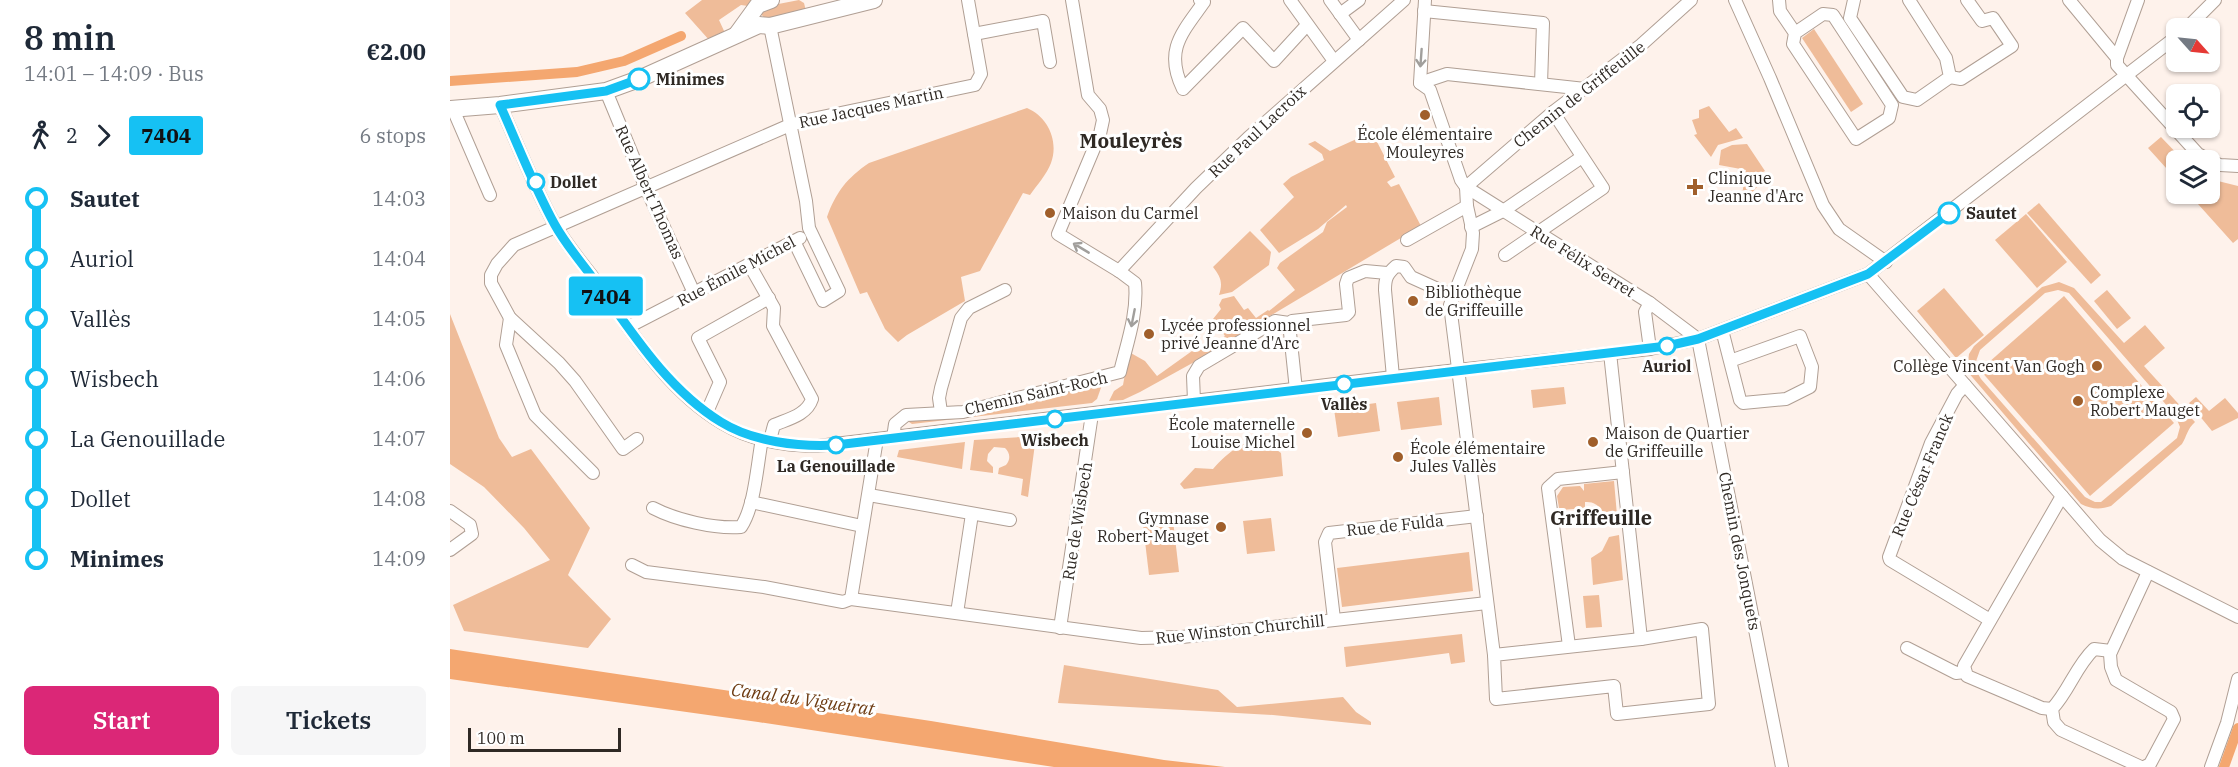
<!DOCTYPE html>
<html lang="en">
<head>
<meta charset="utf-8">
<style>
	body { margin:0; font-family:"IBM Plex Serif",serif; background:#f6f6f7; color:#1f2937; height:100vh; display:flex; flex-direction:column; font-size:22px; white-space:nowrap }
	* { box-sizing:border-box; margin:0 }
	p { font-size:20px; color:#747a83 }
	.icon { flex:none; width:33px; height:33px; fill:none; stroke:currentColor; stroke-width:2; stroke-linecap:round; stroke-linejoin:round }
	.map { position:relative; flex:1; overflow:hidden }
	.sheet { display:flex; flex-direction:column; background:#fff; width:450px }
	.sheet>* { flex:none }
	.badge { padding:0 12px; border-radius:4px; font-size:21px; line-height:39px }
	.needle { width:39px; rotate:117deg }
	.controls { position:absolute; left:1716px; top:18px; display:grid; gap:12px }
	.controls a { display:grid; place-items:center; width:54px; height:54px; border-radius:9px; background:#fff; box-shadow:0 2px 4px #0004; font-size:30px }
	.scale { position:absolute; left:18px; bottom:15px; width:153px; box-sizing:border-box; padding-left:6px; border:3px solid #2f2924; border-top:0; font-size:16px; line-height:21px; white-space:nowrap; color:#2f2924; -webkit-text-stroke:4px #fff; paint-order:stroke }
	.map>.badge { position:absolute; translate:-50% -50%; box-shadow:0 0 0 3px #fff }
	.legs { display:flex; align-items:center; gap:9px; height:66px; padding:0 24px; font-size:20px }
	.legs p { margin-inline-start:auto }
	.summary { display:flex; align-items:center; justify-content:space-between; height:102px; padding:0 24px }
	h1 { font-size:33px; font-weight:600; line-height:45px }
	.button { display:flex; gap:12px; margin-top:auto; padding:12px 24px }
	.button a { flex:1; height:69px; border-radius:9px; background:#db2777; color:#fff; font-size:24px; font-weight:600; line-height:69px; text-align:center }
	.button a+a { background:#f6f6f7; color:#1f2937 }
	ul { padding:0 24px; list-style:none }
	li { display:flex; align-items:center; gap:21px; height:60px; font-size:22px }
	li i { display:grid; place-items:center; width:9px; height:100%; margin:0 8px; background:currentColor }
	li i::after { content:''; width:15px; height:15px; margin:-8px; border:4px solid; border-radius:50%; background:#fff }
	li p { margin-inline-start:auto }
	li:first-child i { background:linear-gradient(#0000 50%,currentColor 0) }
	li:last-child i { background:linear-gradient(currentColor 50%,#0000 0) }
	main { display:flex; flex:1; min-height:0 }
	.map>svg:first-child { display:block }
</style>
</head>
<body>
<main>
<section class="sheet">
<div class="summary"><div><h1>8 min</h1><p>14:01 – 14:09 · Bus</p></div><b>€2.00</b></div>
<div class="legs"><svg class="icon" aria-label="walk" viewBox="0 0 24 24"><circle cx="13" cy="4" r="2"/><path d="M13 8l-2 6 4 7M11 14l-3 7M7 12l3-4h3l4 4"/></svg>2<svg class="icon" aria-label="forward" viewBox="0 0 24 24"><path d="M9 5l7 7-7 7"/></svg><b class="badge" style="background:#16c1f3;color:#111">7404</b><p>6 stops</p></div>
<ul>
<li><i style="color:#16c1f3"></i><b>Sautet</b><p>14:03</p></li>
<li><i style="color:#16c1f3"></i><span>Auriol</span><p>14:04</p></li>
<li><i style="color:#16c1f3"></i><span>Vallès</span><p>14:05</p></li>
<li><i style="color:#16c1f3"></i><span>Wisbech</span><p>14:06</p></li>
<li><i style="color:#16c1f3"></i><span>La Genouillade</span><p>14:07</p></li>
<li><i style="color:#16c1f3"></i><span>Dollet</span><p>14:08</p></li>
<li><i style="color:#16c1f3"></i><b>Minimes</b><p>14:09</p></li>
</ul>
<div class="button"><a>Start</a><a>Tickets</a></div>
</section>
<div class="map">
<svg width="1788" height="767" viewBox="0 0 1788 767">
	<rect width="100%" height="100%" fill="#fef2eb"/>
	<g fill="#efbc99" fill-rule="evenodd">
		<path d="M 252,0 L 303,0 L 298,6 L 291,5 L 269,20 L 275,33 L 260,41 L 235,13 Z"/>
		<path d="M 349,0 L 354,3 L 356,11 L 316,20 L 311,14 L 313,7 Z"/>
		<path d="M 1364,29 L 1413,104 L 1401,112 L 1352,38 Z"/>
		<path d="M 1259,106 L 1279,132 L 1286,128 L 1293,138 L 1268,145 L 1261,157 L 1244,135 L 1247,134 L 1242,120 L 1249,118 L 1249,110 Z"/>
		<path d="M 577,108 C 598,117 609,141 601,163 C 597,174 587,185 580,195 L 573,193 L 530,271 L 511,277 L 515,301 L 457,335 L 448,342 L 435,329 L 417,292 L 410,294 L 377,217 C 386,192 397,178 419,163 Z"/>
		<path d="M 922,132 L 945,177 L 937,182 L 941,187 L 949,184 L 971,226 L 815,319 L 804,329 L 690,392 L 673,400 L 659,401 L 664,391 L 673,385 L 679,352 L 695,361 L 707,376 L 749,346 L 756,349 L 775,336 L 763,319 L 771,309 L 769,305 L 772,299 L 784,296 L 794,310 L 798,308 L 806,318 L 818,310 L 819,311 L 845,290 L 827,268 L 830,263 L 873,232 L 877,222 L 897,207 L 896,205 L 868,229 L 829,253 L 810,230 L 844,197 L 833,184 L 841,177 L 874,160 L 872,154 L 858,144 L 865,141 L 880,151 Z"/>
		<path d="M 1711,137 L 1733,160 L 1726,160 L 1726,179 L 1698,148 Z"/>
		<path d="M 1297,144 L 1315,171 L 1311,173 L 1299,174 L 1297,186 L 1307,187 L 1299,196 L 1292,195 L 1296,170 L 1269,165 L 1271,150 L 1282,145 Z"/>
		<path d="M 1760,179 L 1788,186 L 1788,239 L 1783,243 L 1739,194 L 1760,194 Z"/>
		<path d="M 1589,203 L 1651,275 L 1641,284 L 1577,213 Z"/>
		<path d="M 1576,214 L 1617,262 L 1587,288 L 1545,240 Z"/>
		<path d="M 800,231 L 821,252 L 819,265 L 782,292 L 769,295 C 773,283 771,277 763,267 Z"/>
		<path d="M 1609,282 L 1624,288 L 1674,343 L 1695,325 L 1715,348 L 1694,366 L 1745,422 C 1737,429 1737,436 1732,444 L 1661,506 C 1650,510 1641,509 1631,504 L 1517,371 L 1519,354 L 1524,346 L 1592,287 ZM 1608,290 L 1619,293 L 1725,415 L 1730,427 L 1727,438 L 1651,502 L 1645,502 L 1635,497 L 1531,379 L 1524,367 L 1530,350 L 1595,293 Z"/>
		<path d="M 1494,288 L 1534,335 L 1506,358 L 1467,311 Z"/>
		<path d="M 1657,290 L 1681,318 L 1667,329 L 1644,301 Z"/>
		<path d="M 1614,296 L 1724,423 L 1640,496 L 1530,370 Z"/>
		<path d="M 0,314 L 49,438 L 62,457 L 81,449 L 140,528 L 118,575 L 161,619 L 138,648 L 14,631 L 3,605 L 100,560 L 74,528 L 34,487 L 0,464 Z"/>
		<path d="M 653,382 L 647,399 L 642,403 L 462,424 L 459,422 L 459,420 Z"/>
		<path d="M 1114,387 L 1116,404 L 1083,408 L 1081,390 Z"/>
		<path d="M 989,397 L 992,425 L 951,430 L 947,402 Z"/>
		<path d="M 1746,397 L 1759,411 L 1775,398 L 1788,413 L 1788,418 L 1762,431 L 1739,403 Z"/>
		<path d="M 926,403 L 930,431 L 888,437 L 884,409 Z"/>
		<path d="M 586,436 L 578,497 L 571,495 L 573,479 L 548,474 L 549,468 L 556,465 C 561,459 560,453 555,448 L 544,447 L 538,454 L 537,461 L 543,467 L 543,473 L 520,470 L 524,440 Z"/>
		<path d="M 819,437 L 820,445 L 831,453 L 833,476 L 734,489 L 730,484 L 745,468 L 763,469 C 780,450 793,441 819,437 Z"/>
		<path d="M 515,442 L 512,469 L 447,457 L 449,450 Z"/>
		<path d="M 1164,481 L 1167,515 L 1154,516 C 1151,507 1145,501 1135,502 L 1135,508 L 1112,510 L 1109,508 L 1107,496 L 1113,487 L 1130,486 L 1134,491 L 1134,484 Z"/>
		<path d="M 722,512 L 729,572 L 699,575 L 692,516 Z"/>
		<path d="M 821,518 L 825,551 L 797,554 L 793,521 Z"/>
		<path d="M 1169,535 L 1173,580 L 1143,585 L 1141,558 L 1152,551 L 1159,537 Z"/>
		<path d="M 1019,552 L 1023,591 L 892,607 L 887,568 Z"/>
		<path d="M 1149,595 L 1152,627 L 1136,628 L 1133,596 Z"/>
		<path d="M 1012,634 L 1015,662 L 1001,664 L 999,653 L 896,667 L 894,647 Z"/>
		<path d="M 614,665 L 768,690 L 787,707 L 893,697 L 906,712 L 921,722 L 921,725 L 823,715 L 608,703 Z"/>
	</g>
	<path fill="#f4a770" d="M 0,649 L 481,721 L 714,760 L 775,767 L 604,767 L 308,722 L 0,679 Z"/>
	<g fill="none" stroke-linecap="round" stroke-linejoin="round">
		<g stroke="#f4a770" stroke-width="10">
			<path d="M 0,81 L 127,72 L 174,61 L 231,36"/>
			<path d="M 1774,767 L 1788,728"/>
		</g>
		<defs>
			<g id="minor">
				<path d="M 750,0 L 754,2 C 732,33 714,50 733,89 L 793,28 L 824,61 L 857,25"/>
				<path d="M 840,0 L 884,61"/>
				<path d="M 880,0 L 909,40"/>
				<path d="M 975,0 L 970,83 L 980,90 L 1011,180 L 1016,187 L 1200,303 L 1248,339"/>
				<path d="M 1285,0 L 1320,78 L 1373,205 L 1389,229 L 1436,262"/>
				<path d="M 1329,0 L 1330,11 L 1345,33 L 1343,44 L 1406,139 L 1439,118 L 1442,105 L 1383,15 L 1373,14 L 1345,33"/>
				<path d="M 1404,0 L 1400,18 L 1453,97 L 1467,100 L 1500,77 L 1496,58 L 1459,0"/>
				<path d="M 1619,0 L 1667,58"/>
				<path d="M 1688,0 L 1667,58 L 1667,65 L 1748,154 L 1759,160"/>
				<path d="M 974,11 L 1093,23 L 1091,84"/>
				<path d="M 890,14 L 909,0"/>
				<path d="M 320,26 L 356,201 L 359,228 L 389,291 L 373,301 L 344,241"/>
				<path d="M 1737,28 L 1765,0"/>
				<path d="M 524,34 L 593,21 L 600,62"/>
				<path d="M 1500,77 L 1511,79 L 1562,46 L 1543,18 L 1532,21 L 1517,0"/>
				<path d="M 970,83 L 997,74 L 1135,89"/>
				<path d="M 156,91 L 196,188 L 244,293"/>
				<path d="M 50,105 C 68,145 84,187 105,225 C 117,246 134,265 148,284 C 183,334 218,391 272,423 C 300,440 336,446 368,446 L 943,377 L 1200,349 L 1248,339 L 1418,274 L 1726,37"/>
				<path d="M 3,109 L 40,195"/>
				<path d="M 1760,161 L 1770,165 L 1788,166"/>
				<path d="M 1016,187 L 1017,206 L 1023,233 L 1022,249 L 1000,305 L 1044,655"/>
				<path d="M 1016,187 L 1103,112 L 1191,45 L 1241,0"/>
				<path d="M 1021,227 L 1053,211 L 1132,157"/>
				<path d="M 957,240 L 1017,206"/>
				<path d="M 1055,255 L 1153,188 L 1103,112"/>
				<path d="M 299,264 L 324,308 L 323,326 L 362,399 C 357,415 338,419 324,425 L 320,440"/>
				<path d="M 669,271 L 746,188 L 798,138 L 954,0"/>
				<path d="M 1418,274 L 1612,496 L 1514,666 L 1517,676 L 1592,708 L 1602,709"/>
				<path d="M 60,318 L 56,345 L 85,415 L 143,473"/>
				<path d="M 839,323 L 846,390"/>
				<path d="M 178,327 L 350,238"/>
				<path d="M 1272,330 L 1290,400 L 1293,403 L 1336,399 L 1360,387 L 1362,367 L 1350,336 L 1280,361"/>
				<path d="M 1248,339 L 1332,767"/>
				<path d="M 1200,349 L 1195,312 L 1200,303"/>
				<path d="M 1160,353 L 1191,639"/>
				<path d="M 943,377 L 935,290 C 935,278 937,274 946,266 L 954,267 L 961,277 L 1003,296"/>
				<path d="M 1515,385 L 1507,394 L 1481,443 L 1439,557 L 1440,560 L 1540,620"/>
				<path d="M 744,401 L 743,376 L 749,366 L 825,321 L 839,323 L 842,321 L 896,315 L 899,312 L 896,284 L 898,278 L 915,271 L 937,273"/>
				<path d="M 257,412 L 270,382 L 248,338 L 319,298"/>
				<path d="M 491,412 L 489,398 L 491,388 L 511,318 L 519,308 L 555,290"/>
				<path d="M 443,438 L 445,424 L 456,415 L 513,412 L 670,372 C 677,343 688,313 685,283 L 669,271 L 608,234 L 650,134 L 653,120 L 650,109 L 638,95 L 622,0"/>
				<path d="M 187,439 L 173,449 L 125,381 L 109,363 L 60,318 L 41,283 L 41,275 L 47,264 L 64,245 L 340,125 L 362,119 L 525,85 L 531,74 L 518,0"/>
				<path d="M 419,495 L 560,520"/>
				<path d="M 1612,496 L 1650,540 L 1673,559 L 1788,617"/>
				<path d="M 301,502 L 412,526"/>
				<path d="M 203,508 C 226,520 264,529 291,527 C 305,506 307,465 312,439"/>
				<path d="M 0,511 L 20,525 L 22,534 L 0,550"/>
				<path d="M 182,565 L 196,572 L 314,587 L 393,602 L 401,599 L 691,638 L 732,637 L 1037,603"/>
				<path d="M 401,599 L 427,439"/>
				<path d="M 507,613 L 522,514"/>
				<path d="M 884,619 L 875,542 L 879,533 L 1027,516"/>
				<path d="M 610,628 L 642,414"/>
				<path d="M 1252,629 L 1259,704 L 1167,714 L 1164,686 L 1046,699 L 1044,655 L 1191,639 Z"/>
				<path d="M 1119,646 L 1098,488 L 1108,479 L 1173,472"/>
				<path d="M 1457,648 L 1506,673 L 1515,672"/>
				<path d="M 1661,651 L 1644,649 C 1626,666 1619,691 1602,709 L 1604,722 L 1611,730 L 1691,767"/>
				<path d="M 1694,767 L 1700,764 L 1724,719 L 1721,712 L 1666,680 L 1661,667 L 1660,654 L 1698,572"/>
				<path d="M 1761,767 L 1777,723 L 1788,679"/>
			</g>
			<g id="secondary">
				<path d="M 287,34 L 308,5 L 321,0"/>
				<path d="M 0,109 L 50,105 L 156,91 L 189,79 L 309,25 L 320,26 L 424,0"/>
			</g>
		</defs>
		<use href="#minor" stroke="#b09f94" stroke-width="14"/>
		<use href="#secondary" stroke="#b09f94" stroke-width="18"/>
		<use href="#minor" stroke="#fff" stroke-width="12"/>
		<use href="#secondary" stroke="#fff" stroke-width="16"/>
	</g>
	<defs><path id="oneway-shaft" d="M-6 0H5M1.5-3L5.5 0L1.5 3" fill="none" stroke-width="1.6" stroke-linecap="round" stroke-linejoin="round" transform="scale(1.5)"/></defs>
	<g stroke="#a19f9c">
		<use href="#oneway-shaft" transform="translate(971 58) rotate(94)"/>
		<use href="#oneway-shaft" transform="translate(631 248) rotate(-149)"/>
		<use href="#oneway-shaft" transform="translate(683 318) rotate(101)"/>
	</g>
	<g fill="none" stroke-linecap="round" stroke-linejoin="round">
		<defs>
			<path id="line-1" d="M 189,79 L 156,91 L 50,105 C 68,145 84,187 105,225 C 116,245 132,263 145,281 C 181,331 217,389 271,422 C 303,442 349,447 386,445 L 1217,346 L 1248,339 L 1418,274 L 1499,213"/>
		</defs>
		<use href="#line-1" stroke="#fff" stroke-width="14"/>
		<use href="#line-1" stroke="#16c1f3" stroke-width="9"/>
	</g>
	<g fill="#fff" stroke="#16c1f3" stroke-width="3">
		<circle cx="189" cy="79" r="10"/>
		<circle cx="86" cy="182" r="8"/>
		<circle cx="1499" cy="213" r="10"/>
		<circle cx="1217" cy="346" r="8"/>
		<circle cx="894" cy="384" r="8"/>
		<circle cx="605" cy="419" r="8"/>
		<circle cx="386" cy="445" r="8"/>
	</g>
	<g fill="#a05f2b" stroke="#fff" stroke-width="2">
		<circle cx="975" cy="115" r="6"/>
		<path d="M1242 178h6v6h6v6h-6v6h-6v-6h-6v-6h6z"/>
		<circle cx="600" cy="213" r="6"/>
		<circle cx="963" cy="301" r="6"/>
		<circle cx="699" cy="334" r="6"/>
		<circle cx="1647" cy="366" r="6"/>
		<circle cx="1628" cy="401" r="6"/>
		<circle cx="857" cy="433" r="6"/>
		<circle cx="1143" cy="442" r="6"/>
		<circle cx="948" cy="457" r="6"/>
		<circle cx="771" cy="527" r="6"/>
	</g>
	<g text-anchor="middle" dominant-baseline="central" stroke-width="6" stroke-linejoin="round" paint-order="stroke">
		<g font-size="16" font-weight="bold" fill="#2f2924" stroke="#fff">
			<text x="206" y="79" text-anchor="start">Minimes</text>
			<text x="100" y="182" text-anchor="start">Dollet</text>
			<text x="1516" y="213" text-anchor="start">Sautet</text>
			<text x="1217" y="366">Auriol</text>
			<text x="894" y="404">Vallès</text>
			<text x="605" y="440">Wisbech</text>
			<text x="386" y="466">La Genouillade</text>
		</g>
		<g font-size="16" fill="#2f2924" stroke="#fff">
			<text transform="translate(1129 94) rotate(-38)">Chemin de Griffeuille</text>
			<text transform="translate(421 107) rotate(-12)">Rue Jacques Martin</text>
			<text transform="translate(807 131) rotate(-43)">Rue Paul Lacroix</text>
			<text transform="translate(200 192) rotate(66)">Rue Albert Thomas</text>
			<text transform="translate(1133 261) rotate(32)">Rue Félix Serret</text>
			<text transform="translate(286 271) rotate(-28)">Rue Émile Michel</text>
			<text transform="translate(586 393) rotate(-13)">Chemin Saint-Roch</text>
			<text transform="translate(1472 475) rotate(-67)">Rue César Franck</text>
			<text transform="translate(627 521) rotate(-81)">Rue de Wisbech</text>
			<text transform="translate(945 525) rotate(-6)">Rue de Fulda</text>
			<text transform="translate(1290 551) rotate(79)">Chemin des Jonquets</text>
			<text transform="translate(790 629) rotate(-6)">Rue Winston Churchill</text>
		</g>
		<g font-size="16" fill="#2f2924" stroke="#fff" text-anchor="start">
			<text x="975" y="134" text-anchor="middle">École élémentaire<tspan x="975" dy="18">Mouleyres</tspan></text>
			<text x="1258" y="178">Clinique<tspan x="1258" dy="18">Jeanne d'Arc</tspan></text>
			<text x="612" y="213">Maison du Carmel</text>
			<text x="975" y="292">Bibliothèque<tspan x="975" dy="18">de Griffeuille</tspan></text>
			<text x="711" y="325">Lycée professionnel<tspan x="711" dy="18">privé Jeanne d'Arc</tspan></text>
			<text x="1635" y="366" text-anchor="end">Collège Vincent Van Gogh</text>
			<text x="1640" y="392">Complexe<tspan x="1640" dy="18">Robert Mauget</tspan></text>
			<text x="845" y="424" text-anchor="end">École maternelle<tspan x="845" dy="18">Louise Michel</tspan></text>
			<text x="1155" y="433">Maison de Quartier<tspan x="1155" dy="18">de Griffeuille</tspan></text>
			<text x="960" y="448">École élémentaire<tspan x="960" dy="18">Jules Vallès</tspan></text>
			<text x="759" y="518" text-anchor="end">Gymnase<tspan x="759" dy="18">Robert-Mauget</tspan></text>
		</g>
		<g font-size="18" font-style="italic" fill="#6e3c13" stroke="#fff">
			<text transform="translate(353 699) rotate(8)">Canal du Vigueirat</text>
		</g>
		<g font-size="20" font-weight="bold" fill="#2f2924" stroke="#fff">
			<text x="681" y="140">Mouleyrès</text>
			<text x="1151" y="517">Griffeuille</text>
		</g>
	</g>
</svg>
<div class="controls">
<a><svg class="needle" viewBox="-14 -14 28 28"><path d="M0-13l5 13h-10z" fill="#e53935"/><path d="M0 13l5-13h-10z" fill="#747a83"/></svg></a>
<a><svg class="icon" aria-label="locate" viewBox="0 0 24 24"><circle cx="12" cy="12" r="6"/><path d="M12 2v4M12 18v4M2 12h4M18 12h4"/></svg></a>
<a><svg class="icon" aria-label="layers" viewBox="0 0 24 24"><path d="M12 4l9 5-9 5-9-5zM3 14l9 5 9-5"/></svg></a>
</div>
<div class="scale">100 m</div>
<b class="badge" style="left:156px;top:296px;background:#16c1f3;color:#111">7404</b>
</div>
</main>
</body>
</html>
